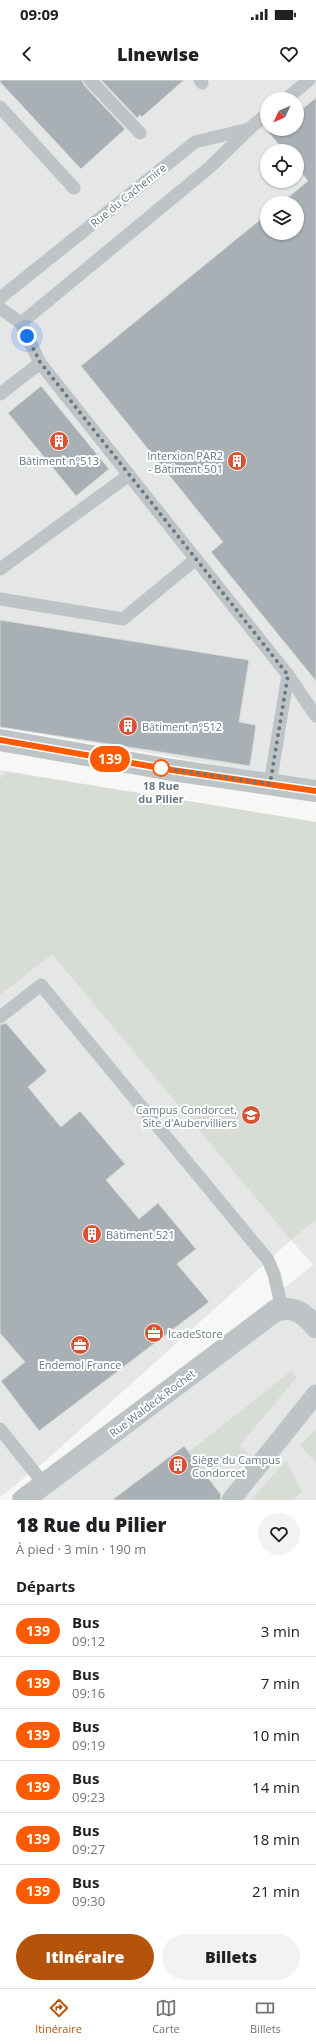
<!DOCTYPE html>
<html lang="fr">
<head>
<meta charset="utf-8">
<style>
	body { margin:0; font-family:"Open Sans",sans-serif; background:#f2f2f2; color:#202124; height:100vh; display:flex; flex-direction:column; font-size:15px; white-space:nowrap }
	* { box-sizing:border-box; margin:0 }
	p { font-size:13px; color:#757577 }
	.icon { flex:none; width:22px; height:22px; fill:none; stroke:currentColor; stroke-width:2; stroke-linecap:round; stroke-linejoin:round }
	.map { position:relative; height:1420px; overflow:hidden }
	.panel { display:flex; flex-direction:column; background:#fff; flex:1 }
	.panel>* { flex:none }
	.badge { padding:0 8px; border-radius:13px; font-size:14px; line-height:26px }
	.needle { width:26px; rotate:226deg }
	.buttons { position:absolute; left:260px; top:12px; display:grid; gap:8px }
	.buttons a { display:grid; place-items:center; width:44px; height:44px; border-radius:50%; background:#fff; box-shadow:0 1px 3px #0004; font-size:20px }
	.you { position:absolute; width:20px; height:20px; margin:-10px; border:3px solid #fff; border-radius:50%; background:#1a73e8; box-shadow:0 0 0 6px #1a73e833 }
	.map>.badge { position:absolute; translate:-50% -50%; box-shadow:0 0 0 2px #fff }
	h2 { padding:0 16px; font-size:15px; line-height:36px }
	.round { display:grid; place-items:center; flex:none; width:42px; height:42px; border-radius:21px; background:#f2f2f2 }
	.head { display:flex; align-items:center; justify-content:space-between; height:68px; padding:0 16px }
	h1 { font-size:19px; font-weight:800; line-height:30px }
	.action { display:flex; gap:8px; margin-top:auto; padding:8px 16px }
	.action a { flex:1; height:46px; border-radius:24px; background:#b45309; color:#fff; font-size:16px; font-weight:800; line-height:46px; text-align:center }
	.action a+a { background:#f2f2f2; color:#202124 }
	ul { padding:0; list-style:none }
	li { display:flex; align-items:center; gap:12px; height:52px; padding:0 16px; border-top:1px solid #e0e0e0 }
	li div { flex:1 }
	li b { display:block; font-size:15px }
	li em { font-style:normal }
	li .badge { min-width:44px; font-weight:700; text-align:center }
	.status { display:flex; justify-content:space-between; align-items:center; height:28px; padding:0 20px; background:#fff; direction:ltr }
	.status svg { height:11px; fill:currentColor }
	header { display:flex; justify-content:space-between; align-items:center; height:52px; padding:0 16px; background:#fff; font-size:18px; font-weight:800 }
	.tab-bar { display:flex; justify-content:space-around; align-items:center; height:56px; border-top:1px solid #e0e0e0; background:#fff; font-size:11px; color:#757577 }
	.tab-bar a { display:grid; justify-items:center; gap:2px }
	.tab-bar .active { color:#b45309 }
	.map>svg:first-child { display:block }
</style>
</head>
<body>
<div class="status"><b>09:09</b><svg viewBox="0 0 49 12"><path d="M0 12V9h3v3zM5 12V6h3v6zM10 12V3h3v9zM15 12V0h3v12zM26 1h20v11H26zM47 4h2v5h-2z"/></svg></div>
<header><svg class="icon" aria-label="back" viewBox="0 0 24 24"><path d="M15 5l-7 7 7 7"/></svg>Linewise<svg class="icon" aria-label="heart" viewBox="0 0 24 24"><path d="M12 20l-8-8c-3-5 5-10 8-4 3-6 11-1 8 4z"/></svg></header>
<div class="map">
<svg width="316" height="1420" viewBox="0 0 316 1420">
	<rect width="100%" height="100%" fill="#f7f7f5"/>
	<g fill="#e5e6e6" fill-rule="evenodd">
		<path d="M 0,0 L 316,0 L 316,703 L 0,646 ZM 267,19 L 297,19 L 297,49 L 267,49 ZM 267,71 L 297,71 L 297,101 L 267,101 ZM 267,123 L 297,123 L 297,153 L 267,153 Z"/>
		<path d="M 0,690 L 316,742 L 316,1420 L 24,1420 L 313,1185 L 291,1160 L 43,1383 L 0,1417 Z"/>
	</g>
	<g fill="#d7dcd4">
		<path d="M 8,692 L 316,742 L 316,1139 L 291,1160 L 52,874 L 0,915 L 0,698 Z"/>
		<path d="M 291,1291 L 297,1297 L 240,1365 L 248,1373 L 237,1386 L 228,1378 L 208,1398 L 189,1372 Z"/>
		<path d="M 316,1349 L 316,1383 L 300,1365 Z"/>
		<path d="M 286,1380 L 302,1412 L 293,1420 L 251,1420 Z"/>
	</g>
	<g fill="#a8b0b5" stroke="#d9d9d7">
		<path d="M 0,0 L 82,0 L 84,5 L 125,49 L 81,89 L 0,2 Z"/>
		<path d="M 101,0 L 184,0 L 142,37 L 140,35 L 137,38 Z"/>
		<path d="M 316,18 L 316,601 L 211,472 L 223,462 L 81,286 L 267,134 L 267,153 L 297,153 L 297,123 L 281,123 L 308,101 L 297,87 L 297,71 L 284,71 L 266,49 L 297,49 L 297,33 Z"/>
		<path d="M 41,306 L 109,389 L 76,416 L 8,333 Z"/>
		<path d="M 0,540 L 249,580 L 239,642 L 256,645 L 250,686 L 0,647 Z"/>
		<path d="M 6,943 L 47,991 L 28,1007 L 61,1047 L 80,1031 L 125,1084 L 106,1100 L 139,1139 L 158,1123 L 196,1169 L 177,1184 L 209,1222 L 39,1351 L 1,1301 L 25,1282 L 0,1253 L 0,945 Z"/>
		<path d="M 184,1366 L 221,1415 L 220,1420 L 112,1420 Z"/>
	</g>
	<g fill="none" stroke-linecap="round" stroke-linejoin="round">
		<g stroke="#bec3c6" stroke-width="13">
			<path d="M 90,0 L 140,53"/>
			<path d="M 200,0 L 202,3"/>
			<path d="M 286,19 L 309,0"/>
			<path d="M 0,27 L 74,108"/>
			<path d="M 0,218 L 195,62 L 249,49 L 267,34"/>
			<path d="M 0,228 L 21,243 L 40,283 L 288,595 L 270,704"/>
			<path d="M 21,243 L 210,87 L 248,50"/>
			<path d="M 0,314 L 40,283"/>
			<path d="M 0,489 L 129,395"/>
			<path d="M 0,519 L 123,539 L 196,479"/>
			<path d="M 288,595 L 316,636"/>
			<path d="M 0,937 L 41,905 L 268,1180 L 274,1194 L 282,1229"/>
			<path d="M 0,1349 L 44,1404"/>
		</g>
		<path stroke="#bec3c6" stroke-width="19" d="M 231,1420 L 316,1314"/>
		<g stroke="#bec3c6" stroke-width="22">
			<path d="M 0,660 L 172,690 L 316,711"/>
			<path d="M 23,1420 L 275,1231 C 293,1225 304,1233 316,1247"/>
		</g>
	</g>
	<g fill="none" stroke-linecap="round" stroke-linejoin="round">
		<defs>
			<path id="line" d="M 0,660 L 172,690 L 316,711"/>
		</defs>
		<use href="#line" stroke="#fff" stroke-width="9"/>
		<use href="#line" stroke="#ff5a00" stroke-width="6"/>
		<path stroke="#687984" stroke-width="4" stroke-dasharray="0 7.2" d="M 27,256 L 40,282 L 288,595 L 270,704 L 157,687 L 161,688"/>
	</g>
	<defs>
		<symbol id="building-disc" viewBox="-11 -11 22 22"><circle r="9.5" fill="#d95032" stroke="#fff"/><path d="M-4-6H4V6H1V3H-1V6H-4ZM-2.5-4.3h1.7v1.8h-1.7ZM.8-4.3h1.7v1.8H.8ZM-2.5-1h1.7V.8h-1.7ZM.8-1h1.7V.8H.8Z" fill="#fff"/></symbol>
		<symbol id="university-disc" viewBox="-11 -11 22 22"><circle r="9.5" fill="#d95032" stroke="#fff"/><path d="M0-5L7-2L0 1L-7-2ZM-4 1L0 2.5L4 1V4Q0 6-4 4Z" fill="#fff"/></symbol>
		<symbol id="office-disc" viewBox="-11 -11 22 22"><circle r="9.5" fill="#d95032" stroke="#fff"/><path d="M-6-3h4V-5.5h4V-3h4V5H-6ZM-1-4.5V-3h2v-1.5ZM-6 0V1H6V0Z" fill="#fff"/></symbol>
	</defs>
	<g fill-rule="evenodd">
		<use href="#building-disc" x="48" y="350" width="22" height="22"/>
		<use href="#building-disc" x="226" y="370" width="22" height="22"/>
		<use href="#building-disc" x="117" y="635" width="22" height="22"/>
		<use href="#university-disc" x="240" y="1024" width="22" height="22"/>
		<use href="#building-disc" x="81" y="1143" width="22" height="22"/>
		<use href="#office-disc" x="143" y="1242" width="22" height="22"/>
		<use href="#office-disc" x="69" y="1254" width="22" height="22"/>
		<use href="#building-disc" x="167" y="1374" width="22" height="22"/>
	</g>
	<circle fill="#fff" stroke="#ff5a00" stroke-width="2" cx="161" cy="688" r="8"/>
	<g text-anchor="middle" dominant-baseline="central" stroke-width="4" stroke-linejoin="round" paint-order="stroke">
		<g font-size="11" fill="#687984" stroke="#fff">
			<text transform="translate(128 115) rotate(-39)">Rue du Cachemire</text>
			<text transform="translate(152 1323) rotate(-37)">Rue Waldeck Rochet</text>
		</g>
		<g font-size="11" fill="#687984" stroke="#fff" text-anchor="start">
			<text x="223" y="375" text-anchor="end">Interxion PAR2<tspan x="223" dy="13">- Bâtiment 501</tspan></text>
			<text x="59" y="380" text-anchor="middle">Bâtiment n°513</text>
			<text x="142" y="646">Bâtiment n°512</text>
			<text x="237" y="1029" text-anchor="end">Campus Condorcet,<tspan x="237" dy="13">Site d'Aubervilliers</tspan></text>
			<text x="106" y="1154">Bâtiment 521</text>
			<text x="168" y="1253">IcadeStore</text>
			<text x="80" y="1284" text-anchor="middle">Endemol France</text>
			<text x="192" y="1379">Siège du Campus<tspan x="192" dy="13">Condorcet</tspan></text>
		</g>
		<g font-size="11" font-weight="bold" fill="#687984" stroke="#fff">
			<text x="161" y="705">18 Rue<tspan x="161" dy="13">du Pilier</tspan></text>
		</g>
	</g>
</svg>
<div class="buttons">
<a><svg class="needle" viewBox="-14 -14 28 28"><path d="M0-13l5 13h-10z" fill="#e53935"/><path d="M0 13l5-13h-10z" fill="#757577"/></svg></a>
<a><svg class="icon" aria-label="locate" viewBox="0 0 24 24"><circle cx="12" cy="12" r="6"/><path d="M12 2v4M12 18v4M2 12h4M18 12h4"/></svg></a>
<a><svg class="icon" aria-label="layers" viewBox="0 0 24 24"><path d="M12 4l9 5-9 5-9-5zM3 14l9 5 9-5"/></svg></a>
</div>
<div class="you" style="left:27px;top:256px"></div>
<b class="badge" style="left:110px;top:679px;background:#ff5a00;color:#fff">139</b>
</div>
<section class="panel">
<div class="head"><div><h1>18 Rue du Pilier</h1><p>À pied · 3 min · 190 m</p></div><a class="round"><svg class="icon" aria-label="heart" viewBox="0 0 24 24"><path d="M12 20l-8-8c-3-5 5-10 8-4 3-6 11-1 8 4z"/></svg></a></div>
<h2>Départs</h2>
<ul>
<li><span class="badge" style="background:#ff5a00;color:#fff">139</span><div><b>Bus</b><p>09:12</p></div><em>3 min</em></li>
<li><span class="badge" style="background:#ff5a00;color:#fff">139</span><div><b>Bus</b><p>09:16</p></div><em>7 min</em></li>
<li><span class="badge" style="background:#ff5a00;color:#fff">139</span><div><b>Bus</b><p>09:19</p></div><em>10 min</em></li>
<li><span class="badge" style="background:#ff5a00;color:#fff">139</span><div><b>Bus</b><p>09:23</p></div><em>14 min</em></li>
<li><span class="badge" style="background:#ff5a00;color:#fff">139</span><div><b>Bus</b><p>09:27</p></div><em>18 min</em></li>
<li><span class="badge" style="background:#ff5a00;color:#fff">139</span><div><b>Bus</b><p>09:30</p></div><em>21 min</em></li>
</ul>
<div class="action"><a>Itinéraire</a><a>Billets</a></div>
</section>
<nav class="tab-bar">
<a class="active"><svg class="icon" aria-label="directions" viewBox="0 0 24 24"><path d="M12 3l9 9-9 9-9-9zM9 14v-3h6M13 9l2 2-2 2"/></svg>Itinéraire</a>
<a><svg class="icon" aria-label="map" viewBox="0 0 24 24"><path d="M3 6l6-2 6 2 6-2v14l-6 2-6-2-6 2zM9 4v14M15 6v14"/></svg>Carte</a>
<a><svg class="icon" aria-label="tickets" viewBox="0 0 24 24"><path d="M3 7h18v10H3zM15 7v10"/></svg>Billets</a>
</nav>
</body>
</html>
